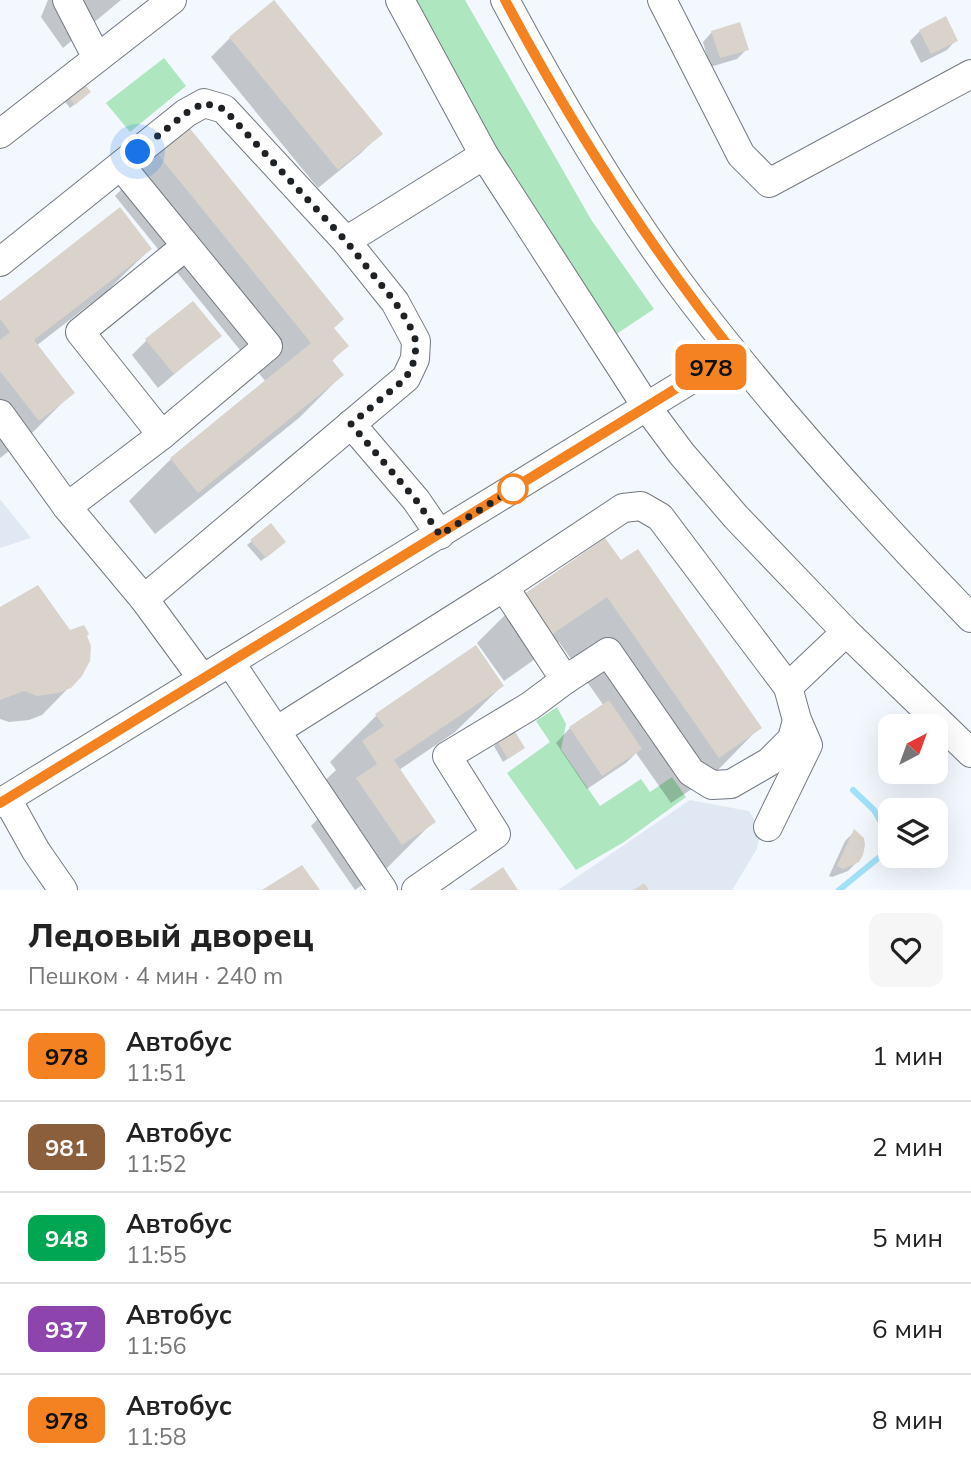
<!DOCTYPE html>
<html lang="ru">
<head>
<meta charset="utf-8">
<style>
	body { margin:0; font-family:Mulish,sans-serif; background:#f6f6f6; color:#222; height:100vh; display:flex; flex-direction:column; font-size:26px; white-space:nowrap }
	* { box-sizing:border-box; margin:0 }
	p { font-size:23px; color:#767676 }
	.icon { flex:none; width:38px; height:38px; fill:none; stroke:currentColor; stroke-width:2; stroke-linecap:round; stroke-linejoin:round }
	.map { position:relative; height:890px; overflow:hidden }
	.sheet { display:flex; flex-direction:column; background:#fff; flex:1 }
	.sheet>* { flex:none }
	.badge { padding:0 14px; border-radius:10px; font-size:24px; line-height:46px }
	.needle { width:46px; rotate:41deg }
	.controls { position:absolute; left:878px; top:714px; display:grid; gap:14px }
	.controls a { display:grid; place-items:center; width:70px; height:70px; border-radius:14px; background:#fff; box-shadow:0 7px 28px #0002; font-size:35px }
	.you { position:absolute; width:35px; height:35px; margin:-18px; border:5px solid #fff; border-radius:50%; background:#1a73e8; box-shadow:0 0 0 10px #1a73e833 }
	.map>.badge { position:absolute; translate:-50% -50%; box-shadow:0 0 0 4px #fff }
	.round { display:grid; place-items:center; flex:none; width:74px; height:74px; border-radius:14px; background:#f6f6f6 }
	.summary { display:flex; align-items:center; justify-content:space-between; height:119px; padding:0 28px }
	h1 { font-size:33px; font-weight:800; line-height:52px }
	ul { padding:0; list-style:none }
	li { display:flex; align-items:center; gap:21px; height:91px; padding:0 28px; border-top:2px solid #e0e0e0 }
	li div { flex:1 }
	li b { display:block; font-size:26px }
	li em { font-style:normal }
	li .badge { min-width:77px; font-weight:700; text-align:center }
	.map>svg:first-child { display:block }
</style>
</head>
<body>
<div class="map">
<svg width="971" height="890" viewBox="0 0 971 890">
	<rect width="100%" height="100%" fill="#f3f8fe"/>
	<g fill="#e0e9f3">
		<path d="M 0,499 L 31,538 L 0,548 Z"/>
		<path d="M 690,800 L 749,811 L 761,830 L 757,849 L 732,890 L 558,890 Z"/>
	</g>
	<g fill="#aee6c0">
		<path d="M 412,0 L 465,0 L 592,221 L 654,309 L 615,335 L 551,241 L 485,131 Z"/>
		<path d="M 164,58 L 186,86 L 130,132 L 106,103 Z"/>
		<path d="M 557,707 L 566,724 L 561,749 L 600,806 L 641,779 L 650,792 L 672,777 L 686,797 L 624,842 L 576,870 L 507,773 L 550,742 L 536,721 Z"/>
	</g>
	<g fill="#0003">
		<path d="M 48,0 L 121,0 L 63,48 L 41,17 Z"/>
		<path d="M 945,19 L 956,40 L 947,50 L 921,63 L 910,41 L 920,31 Z"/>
		<path d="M 712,32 L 747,49 L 737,59 L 710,67 L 703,42 Z"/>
		<path d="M 230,38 L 380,134 L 361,153 L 318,188 L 211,57 Z"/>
		<path d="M 67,94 L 85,96 L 70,108 L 63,99 Z"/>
		<path d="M 157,153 L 346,346 L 331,362 L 342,375 L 299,418 L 155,534 L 129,501 L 171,459 L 266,382 L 115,196 Z"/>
		<path d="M 150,249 L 107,291 L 36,346 L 72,393 L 30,435 L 0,458 L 0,303 Z"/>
		<path d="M 219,336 L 158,388 L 132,355 L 147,340 Z"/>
		<path d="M 252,541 L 279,546 L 261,561 L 247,545 Z"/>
		<path d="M 621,563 L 760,727 L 714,774 L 671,803 L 636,753 L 626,763 L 587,789 L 556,743 L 570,728 L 604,706 L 559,642 L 504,681 L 477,643 L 524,596 Z"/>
		<path d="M 0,609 L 81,675 L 42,715 L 29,720 L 9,722 L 0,719 Z"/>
		<path d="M 502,686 L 455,732 L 399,770 L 433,822 L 387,868 L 355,890 L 311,826 L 329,808 L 316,789 L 336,770 L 330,762 L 377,715 Z"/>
		<path d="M 498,742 L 523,748 L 503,762 L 494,746 Z"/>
		<path d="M 854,832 L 858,861 L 848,871 L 832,877 L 829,876 L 845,841 Z"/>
	</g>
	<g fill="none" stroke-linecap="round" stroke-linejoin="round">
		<path stroke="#a2e0f8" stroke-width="6" d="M 839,890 L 882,855 L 886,831 L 874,810 L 853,790"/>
	</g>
	<g fill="#d9d3cb">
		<path d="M 274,0 L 383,134 L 338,170 L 229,37 Z"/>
		<path d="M 946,16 L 958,41 L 931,54 L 919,30 Z"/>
		<path d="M 740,22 L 749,50 L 720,58 L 711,31 Z"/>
		<path d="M 81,80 L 91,92 L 75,105 L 66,93 Z"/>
		<path d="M 188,126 L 344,319 L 334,328 L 349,346 L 332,360 L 344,375 L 198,493 L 170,458 L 311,343 L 156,152 Z"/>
		<path d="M 120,207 L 152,249 L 34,340 L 75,393 L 39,421 L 0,371 L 0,340 L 10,332 L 0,319 L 0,301 Z"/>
		<path d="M 193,301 L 222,336 L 174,374 L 145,339 Z"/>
		<path d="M 271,523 L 286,542 L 266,558 L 250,540 Z"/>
		<path d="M 605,538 L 621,560 L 638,549 L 762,728 L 719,758 L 607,597 L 551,635 L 523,595 Z"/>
		<path d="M 38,585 L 70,630 L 84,625 L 89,634 L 87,636 L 91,646 L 90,661 L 82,676 L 71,688 L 58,693 L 37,696 L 24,691 L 0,700 L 0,607 Z"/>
		<path d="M 476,645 L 504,686 L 394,760 L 436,822 L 402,845 L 356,778 L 377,764 L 362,741 L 384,726 L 375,714 Z"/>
		<path d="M 609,700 L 642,749 L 602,776 L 569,727 Z"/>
		<path d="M 514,730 L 525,748 L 508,759 L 497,741 Z"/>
		<path d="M 854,829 L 864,838 L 865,845 L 863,855 L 859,862 L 843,869 L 837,866 Z"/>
		<path d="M 302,865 L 320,890 L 262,890 Z"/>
		<path d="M 503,867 L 518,890 L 469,890 Z"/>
		<path d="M 644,883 L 649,890 L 634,890 Z"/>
	</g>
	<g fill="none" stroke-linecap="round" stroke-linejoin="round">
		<defs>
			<g id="minor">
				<path d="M 67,0 L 97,58"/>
				<path d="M 400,0 L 484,155 L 646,406 L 681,453 L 736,517 L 846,632 L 971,753"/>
				<path d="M 505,0 C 560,103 621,207 692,300 C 778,412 873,517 971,618"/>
				<path d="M 662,0 L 741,155 L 769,183 L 971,74"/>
				<path d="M 0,134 L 172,0"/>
				<path d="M 346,241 L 484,155"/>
				<path d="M 0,262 L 186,113 L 204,103 L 224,109 L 346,241 L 395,302 L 416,341 L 415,359 L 406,378 L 144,599 L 67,507 L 0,414"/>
				<path d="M 351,424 L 416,500 L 440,535"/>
				<path d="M 162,435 L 80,332 L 186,246"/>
				<path d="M 67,507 L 162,435 L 268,346 L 121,166"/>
				<path d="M 504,587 L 565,680"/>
				<path d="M 144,599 L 202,678"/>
				<path d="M 230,662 L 276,731"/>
				<path d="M 788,687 L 846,632"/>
				<path d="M 7,799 L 36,851 L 63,890"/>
				<path d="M 0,803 L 734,353"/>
				<path d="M 768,827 L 808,745 L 798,722"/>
				<path d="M 383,890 L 276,731 L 504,587 L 623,508 L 641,506 L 660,517 L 788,687 L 797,720 L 792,739 L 769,762 L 731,784 L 712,785 L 691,772 L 608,652 L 565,680 L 530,706 L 447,756 L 496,834 L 416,890"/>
			</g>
		</defs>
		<use href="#minor" stroke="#737980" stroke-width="30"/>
		<use href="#minor" stroke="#fff" stroke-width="28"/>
	</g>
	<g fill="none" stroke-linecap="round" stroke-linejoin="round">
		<defs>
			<path id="line" d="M 0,803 L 734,353 C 646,242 571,124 505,0"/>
		</defs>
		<use href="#line" stroke="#fff" stroke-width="16"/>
		<use href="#line" stroke="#f58220" stroke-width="10"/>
		<path stroke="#1f2224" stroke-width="7" stroke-dasharray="0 12.6" d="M 138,152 L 186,113 L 204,103 L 224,109 L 346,241 L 395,302 L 409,324 L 416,341 L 415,359 L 406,378 L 351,424 L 416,500 L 440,535 L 513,489"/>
	</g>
	<circle fill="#fff" stroke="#f58220" stroke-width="3.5" cx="513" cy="489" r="14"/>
</svg>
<div class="controls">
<a><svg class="needle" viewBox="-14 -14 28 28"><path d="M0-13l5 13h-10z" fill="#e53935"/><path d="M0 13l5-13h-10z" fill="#767676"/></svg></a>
<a><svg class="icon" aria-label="layers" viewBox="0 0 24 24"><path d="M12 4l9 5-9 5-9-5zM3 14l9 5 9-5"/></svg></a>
</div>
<div class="you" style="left:138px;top:152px"></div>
<b class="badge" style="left:711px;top:367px;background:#f58220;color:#111">978</b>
</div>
<section class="sheet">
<div class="summary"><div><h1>Ледовый дворец</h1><p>Пешком · 4 мин · 240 m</p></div><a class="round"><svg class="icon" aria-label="heart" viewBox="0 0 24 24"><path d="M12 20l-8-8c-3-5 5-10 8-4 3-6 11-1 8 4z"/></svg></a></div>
<ul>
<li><span class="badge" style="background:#f58220;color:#111">978</span><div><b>Автобус</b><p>11:51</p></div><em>1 мин</em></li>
<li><span class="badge" style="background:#8b5e3c;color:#fff">981</span><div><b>Автобус</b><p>11:52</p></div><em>2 мин</em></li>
<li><span class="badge" style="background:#00a651;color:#fff">948</span><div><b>Автобус</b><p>11:55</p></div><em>5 мин</em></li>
<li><span class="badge" style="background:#8e44ad;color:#fff">937</span><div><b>Автобус</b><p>11:56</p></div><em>6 мин</em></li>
<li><span class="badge" style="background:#f58220;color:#111">978</span><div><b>Автобус</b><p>11:58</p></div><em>8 мин</em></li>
</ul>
</section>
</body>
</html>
